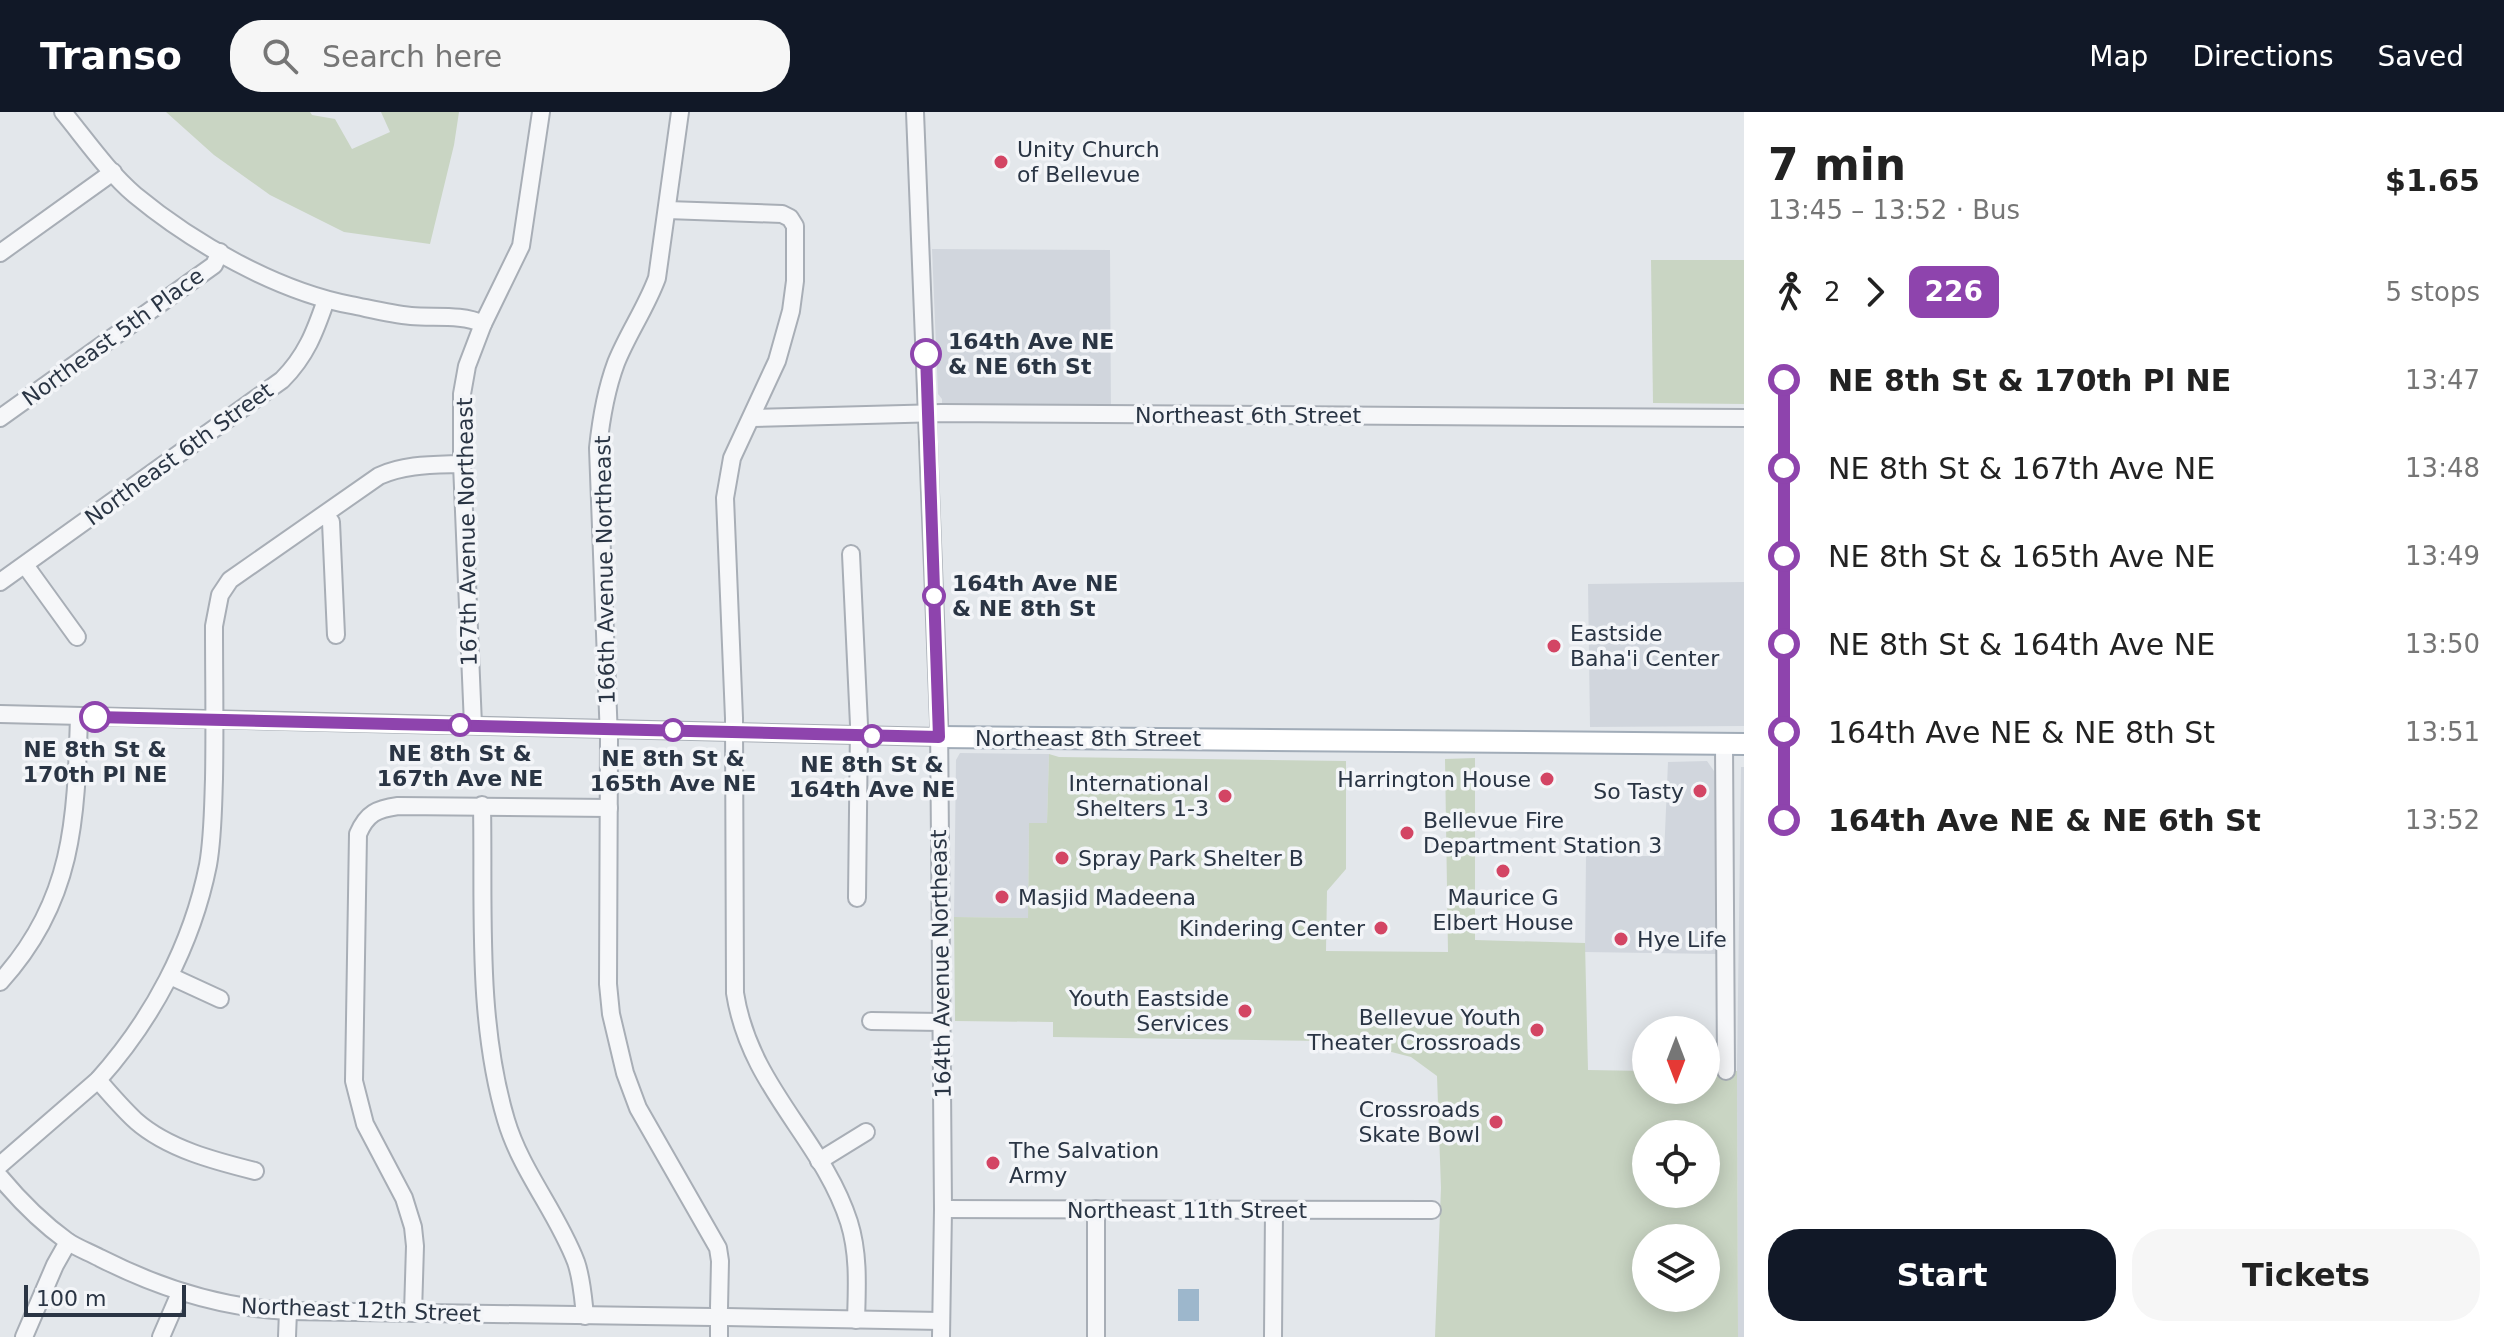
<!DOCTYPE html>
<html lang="en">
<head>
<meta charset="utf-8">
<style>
	body { margin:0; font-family:"DejaVu Sans",sans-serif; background:#f6f6f6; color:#222; height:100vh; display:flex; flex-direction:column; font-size:30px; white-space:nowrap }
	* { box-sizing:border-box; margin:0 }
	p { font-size:26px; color:#767676 }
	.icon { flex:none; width:44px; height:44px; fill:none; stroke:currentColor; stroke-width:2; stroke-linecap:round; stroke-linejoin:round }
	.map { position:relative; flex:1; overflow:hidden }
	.details { display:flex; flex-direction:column; background:#fff; width:760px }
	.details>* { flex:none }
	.badge { padding:0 16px; border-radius:12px; font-size:28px; line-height:52px }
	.needle { width:52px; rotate:180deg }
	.tools { position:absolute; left:1632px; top:904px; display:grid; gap:16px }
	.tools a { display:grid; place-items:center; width:88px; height:88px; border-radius:50%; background:#fff; box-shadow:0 4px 20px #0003; font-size:40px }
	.scale { position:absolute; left:24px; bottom:20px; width:162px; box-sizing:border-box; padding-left:8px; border:4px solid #2a3544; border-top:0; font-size:22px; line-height:28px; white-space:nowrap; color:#2a3544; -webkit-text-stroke:6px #f3f5f8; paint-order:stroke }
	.map>.badge { position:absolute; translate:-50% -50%; box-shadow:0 0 0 4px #fff }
	.legs { display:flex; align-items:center; gap:12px; height:88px; padding:0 24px; font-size:26px }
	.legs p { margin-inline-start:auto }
	.head { display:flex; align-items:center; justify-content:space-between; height:136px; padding:0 24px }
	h1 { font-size:44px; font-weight:600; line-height:60px }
	.action { display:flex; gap:16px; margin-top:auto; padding:16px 24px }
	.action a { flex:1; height:92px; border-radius:32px; background:#111827; color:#fff; font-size:32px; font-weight:600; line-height:92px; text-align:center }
	.action a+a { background:#f6f6f6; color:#222 }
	ul { padding:0 24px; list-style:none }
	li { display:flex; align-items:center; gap:28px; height:88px; font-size:30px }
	li i { display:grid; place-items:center; width:12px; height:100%; margin:0 10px; background:currentColor }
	li i::after { content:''; width:20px; height:20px; margin:-10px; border:6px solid; border-radius:50%; background:#fff }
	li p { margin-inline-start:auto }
	li:first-child i { background:linear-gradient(#0000 50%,currentColor 0) }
	li:last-child i { background:linear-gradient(currentColor 50%,#0000 0) }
	header { display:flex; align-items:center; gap:48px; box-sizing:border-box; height:112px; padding:0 40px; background:#111827; color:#fff }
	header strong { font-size:38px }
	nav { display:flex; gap:44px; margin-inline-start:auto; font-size:28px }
	.search { width:560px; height:72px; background:#f6f6f6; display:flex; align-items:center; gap:20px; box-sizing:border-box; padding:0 28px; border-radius:32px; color:#767676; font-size:30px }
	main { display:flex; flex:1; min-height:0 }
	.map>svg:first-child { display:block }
</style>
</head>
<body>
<header>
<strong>Transo</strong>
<div class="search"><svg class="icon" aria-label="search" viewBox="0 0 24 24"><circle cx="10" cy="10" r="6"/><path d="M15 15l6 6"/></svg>Search here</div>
<nav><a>Map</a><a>Directions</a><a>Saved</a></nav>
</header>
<main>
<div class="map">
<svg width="1744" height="1225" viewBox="0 0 1744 1225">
	<rect width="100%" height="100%" fill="#e3e7eb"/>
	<g fill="#d1d6dd">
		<path d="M 932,137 L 1110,138 L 1111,302 L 942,301 L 942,287 L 938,282 Z"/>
		<path d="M 1744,470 L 1744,614 L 1590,615 L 1588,472 Z"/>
		<path d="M 960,641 L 1049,642 L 1047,711 L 1029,711 L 1028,806 L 954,805 L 956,648 Z"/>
		<path d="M 1707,649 L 1714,659 L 1715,671 L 1718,842 L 1585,840 L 1586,744 L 1664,744 L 1668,650 Z"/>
		<path d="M 1741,655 L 1744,655 L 1744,1225 L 1738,1225 L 1737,959 Z"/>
	</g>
	<g fill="#c9d5c3" fill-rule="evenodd">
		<path d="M 166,0 L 310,0 L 312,3 L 335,7 L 352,37 L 390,20 L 381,0 L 459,0 L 454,33 L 430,132 L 344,120 L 270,83 L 214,43 Z"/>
		<path d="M 1651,148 L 1744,148 L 1744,292 L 1653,291 Z"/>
		<path d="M 1049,642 L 1059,645 L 1346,649 L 1346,757 L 1327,779 L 1326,839 L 1448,840 L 1445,647 L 1475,646 L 1475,828 L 1585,831 L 1588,958 L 1646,959 L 1646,978 L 1706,978 L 1706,959 L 1737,959 L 1738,1225 L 1435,1225 L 1441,1076 L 1437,964 L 1411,945 L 1376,936 L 1323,929 L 1053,925 L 1053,910 L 955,909 L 954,805 L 1028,806 L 1029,711 L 1047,711 ZM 1646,1022 L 1706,1022 L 1706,1082 L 1646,1082 ZM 1646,1126 L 1706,1126 L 1706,1186 L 1646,1186 Z"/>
	</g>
	<rect fill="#9db7cc" x="1178" y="1177" width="21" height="32"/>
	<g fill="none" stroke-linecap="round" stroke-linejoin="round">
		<defs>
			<g id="minor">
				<path d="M 63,0 C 86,28 108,60 135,83 C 193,131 277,179 351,193 C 371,197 391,202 411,204 C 435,206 462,202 483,212"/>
				<path d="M 680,0 L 657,166 C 646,196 628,221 616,251 C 606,278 601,307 598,336 L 609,627 L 608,872 L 611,902 L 625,961 L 638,996 L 718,1136 L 720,1149 L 719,1196"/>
				<path d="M 915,0 L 939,608 L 943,1097 L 941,1225"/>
				<path d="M 667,98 L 782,102 L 790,106 L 795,114 L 795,169 L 791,199 L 777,249 L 732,346 L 725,386 L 734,606 L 735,881 C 750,976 822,1026 849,1110 C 859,1142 857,1175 856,1208"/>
				<path d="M 0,141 L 113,60"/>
				<path d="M 0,306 L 214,153 L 220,140"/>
				<path d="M 752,306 L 942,301 L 1744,306"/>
				<path d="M 325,403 L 331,410 L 336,523"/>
				<path d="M 851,442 L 859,613 L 857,786"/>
				<path d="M 25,453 L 77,525"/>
				<path d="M 0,470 L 282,268 C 306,244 315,220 326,188"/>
				<path d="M 0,602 L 939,625"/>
				<path d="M 473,613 L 462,352 L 462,282 L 467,254 L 483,212 L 521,134 L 541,0"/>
				<path d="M 1724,632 L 1726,959"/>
				<path d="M 482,693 C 484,797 476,907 506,1008 C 521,1059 557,1100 576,1150 C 582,1167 583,1185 585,1204"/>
				<path d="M 170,864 L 220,887"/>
				<path d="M 0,870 C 74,789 76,707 79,604"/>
				<path d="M 871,909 L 942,910"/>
				<path d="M 98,968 C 110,982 122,996 136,1009 C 168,1037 215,1049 255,1059"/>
				<path d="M 819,1049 L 866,1020"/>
				<path d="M 0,1053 L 98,968 C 152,908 192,833 208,753 C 213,725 213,695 214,667 C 215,616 214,565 214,514 L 220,483 L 230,468 L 379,364 C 405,352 433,353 462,352"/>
				<path d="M 0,1065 C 20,1089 42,1111 67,1129 C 77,1136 89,1140 100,1146 C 159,1176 221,1196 288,1199 L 712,1205"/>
				<path d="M 943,1097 L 1432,1098"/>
				<path d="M 1096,1097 L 1096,1225"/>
				<path d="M 413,1201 L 415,1134 L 413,1115 L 404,1086 L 365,1012 L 354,969 L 358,722 C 367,701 377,697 398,694 L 609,696"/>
				<path d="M 726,1205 L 941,1209"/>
				<path d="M 24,1225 L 55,1153 L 68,1130"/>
				<path d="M 161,1225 L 180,1181"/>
				<path d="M 287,1225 L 288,1199"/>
				<path d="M 719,1225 L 719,1211"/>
				<path d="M 1273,1225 L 1274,1098"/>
			</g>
			<path id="major" d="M 939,625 L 1744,632"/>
		</defs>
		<use href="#minor" stroke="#a8aeb6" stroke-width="20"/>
		<use href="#major" stroke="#a1acb8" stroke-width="24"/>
		<use href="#minor" stroke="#f6f7f9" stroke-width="16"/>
		<use href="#major" stroke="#fff" stroke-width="20"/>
	</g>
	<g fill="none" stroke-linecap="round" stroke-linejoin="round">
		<defs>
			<path id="line-1" d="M 95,605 L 939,625 L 926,242"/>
		</defs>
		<use href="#line-1" stroke="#fff" stroke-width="18"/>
		<use href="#line-1" stroke="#8e44ad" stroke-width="12"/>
	</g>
	<g fill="#d34564" stroke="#f3f5f8" stroke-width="3">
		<circle cx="1001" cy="50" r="8"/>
		<circle cx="1554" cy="534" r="8"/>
		<circle cx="1547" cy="667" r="8"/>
		<circle cx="1700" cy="679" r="8"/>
		<circle cx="1225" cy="684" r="8"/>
		<circle cx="1407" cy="721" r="8"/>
		<circle cx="1062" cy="746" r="8"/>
		<circle cx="1503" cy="759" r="8"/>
		<circle cx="1002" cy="785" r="8"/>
		<circle cx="1381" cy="816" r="8"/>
		<circle cx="1621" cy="827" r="8"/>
		<circle cx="1245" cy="899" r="8"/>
		<circle cx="1537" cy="918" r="8"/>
		<circle cx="1496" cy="1010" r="8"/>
		<circle cx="993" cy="1051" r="8"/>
	</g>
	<g fill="#fff" stroke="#8e44ad" stroke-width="4">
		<circle cx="926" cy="242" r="14"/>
		<circle cx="934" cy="484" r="10"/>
		<circle cx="95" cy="605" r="14"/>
		<circle cx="460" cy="613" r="10"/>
		<circle cx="673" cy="618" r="10"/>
		<circle cx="872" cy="624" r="10"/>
	</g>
	<g text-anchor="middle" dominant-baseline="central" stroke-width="7" stroke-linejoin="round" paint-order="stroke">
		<g font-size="22" fill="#2a3544" stroke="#f3f5f8" text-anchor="start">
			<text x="1017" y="37">Unity Church<tspan x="1017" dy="25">of Bellevue</tspan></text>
			<text x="1570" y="521">Eastside<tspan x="1570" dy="25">Baha'i Center</tspan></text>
			<text x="1531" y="667" text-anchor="end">Harrington House</text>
			<text x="1209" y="671" text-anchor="end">International<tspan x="1209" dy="25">Shelters 1-3</tspan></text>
			<text x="1684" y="679" text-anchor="end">So Tasty</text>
			<text x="1423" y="708">Bellevue Fire<tspan x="1423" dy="25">Department Station 3</tspan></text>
			<text x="1078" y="746">Spray Park Shelter B</text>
			<text x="1018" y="785">Masjid Madeena</text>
			<text x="1503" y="785" text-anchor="middle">Maurice G<tspan x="1503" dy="25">Elbert House</tspan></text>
			<text x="1365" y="816" text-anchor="end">Kindering Center</text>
			<text x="1637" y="827">Hye Life</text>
			<text x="1229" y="886" text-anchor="end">Youth Eastside<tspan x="1229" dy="25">Services</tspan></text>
			<text x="1521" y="905" text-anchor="end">Bellevue Youth<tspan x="1521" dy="25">Theater Crossroads</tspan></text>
			<text x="1480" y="997" text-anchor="end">Crossroads<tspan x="1480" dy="25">Skate Bowl</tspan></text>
			<text x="1009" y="1038">The Salvation<tspan x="1009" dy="25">Army</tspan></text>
		</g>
		<g font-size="22" fill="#2a3544" stroke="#f3f5f8">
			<text transform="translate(113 225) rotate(-36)">Northeast 5th Place</text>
			<text x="1248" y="303">Northeast 6th Street</text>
			<text transform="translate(179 342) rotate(-36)">Northeast 6th Street</text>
			<text transform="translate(467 420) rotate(-91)">167th Avenue Northeast</text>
			<text transform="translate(605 458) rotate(-91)">166th Avenue Northeast</text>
			<text x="1088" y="626">Northeast 8th Street</text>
			<text transform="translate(941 852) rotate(-91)">164th Avenue Northeast</text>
			<text x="1187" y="1098">Northeast 11th Street</text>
			<text transform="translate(361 1198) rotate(2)">Northeast 12th Street</text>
		</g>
		<g font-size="22" font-weight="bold" fill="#2a3544" stroke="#f3f5f8">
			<text x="948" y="229" text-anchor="start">164th Ave NE<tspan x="948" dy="25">&amp; NE 6th St</tspan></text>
			<text x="952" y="471" text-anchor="start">164th Ave NE<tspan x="952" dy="25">&amp; NE 8th St</tspan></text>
			<text x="95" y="637">NE 8th St &amp;<tspan x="95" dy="25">170th Pl NE</tspan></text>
			<text x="460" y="641">NE 8th St &amp;<tspan x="460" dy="25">167th Ave NE</tspan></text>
			<text x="673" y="646">NE 8th St &amp;<tspan x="673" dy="25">165th Ave NE</tspan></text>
			<text x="872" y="652">NE 8th St &amp;<tspan x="872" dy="25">164th Ave NE</tspan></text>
		</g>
	</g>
</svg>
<div class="tools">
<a><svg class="needle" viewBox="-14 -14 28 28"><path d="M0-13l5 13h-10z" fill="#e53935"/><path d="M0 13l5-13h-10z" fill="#767676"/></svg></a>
<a><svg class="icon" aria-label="locate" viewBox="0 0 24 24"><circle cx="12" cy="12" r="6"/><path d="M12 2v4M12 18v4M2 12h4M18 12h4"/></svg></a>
<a><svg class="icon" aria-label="layers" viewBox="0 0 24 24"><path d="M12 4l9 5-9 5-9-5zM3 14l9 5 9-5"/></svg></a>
</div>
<div class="scale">100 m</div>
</div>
<section class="details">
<div class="head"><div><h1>7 min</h1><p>13:45 – 13:52 · Bus</p></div><b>$1.65</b></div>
<div class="legs"><svg class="icon" aria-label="walk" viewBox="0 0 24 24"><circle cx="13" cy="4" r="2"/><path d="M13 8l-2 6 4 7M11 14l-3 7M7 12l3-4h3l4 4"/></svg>2<svg class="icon" aria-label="forward" viewBox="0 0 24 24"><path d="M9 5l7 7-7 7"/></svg><b class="badge" style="background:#8e44ad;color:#fff">226</b><p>5 stops</p></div>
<ul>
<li><i style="color:#8e44ad"></i><b>NE 8th St &amp; 170th Pl NE</b><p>13:47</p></li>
<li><i style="color:#8e44ad"></i><span>NE 8th St &amp; 167th Ave NE</span><p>13:48</p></li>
<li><i style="color:#8e44ad"></i><span>NE 8th St &amp; 165th Ave NE</span><p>13:49</p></li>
<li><i style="color:#8e44ad"></i><span>NE 8th St &amp; 164th Ave NE</span><p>13:50</p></li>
<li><i style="color:#8e44ad"></i><span>164th Ave NE &amp; NE 8th St</span><p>13:51</p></li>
<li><i style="color:#8e44ad"></i><b>164th Ave NE &amp; NE 6th St</b><p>13:52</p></li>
</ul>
<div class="action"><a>Start</a><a>Tickets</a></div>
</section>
</main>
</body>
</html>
